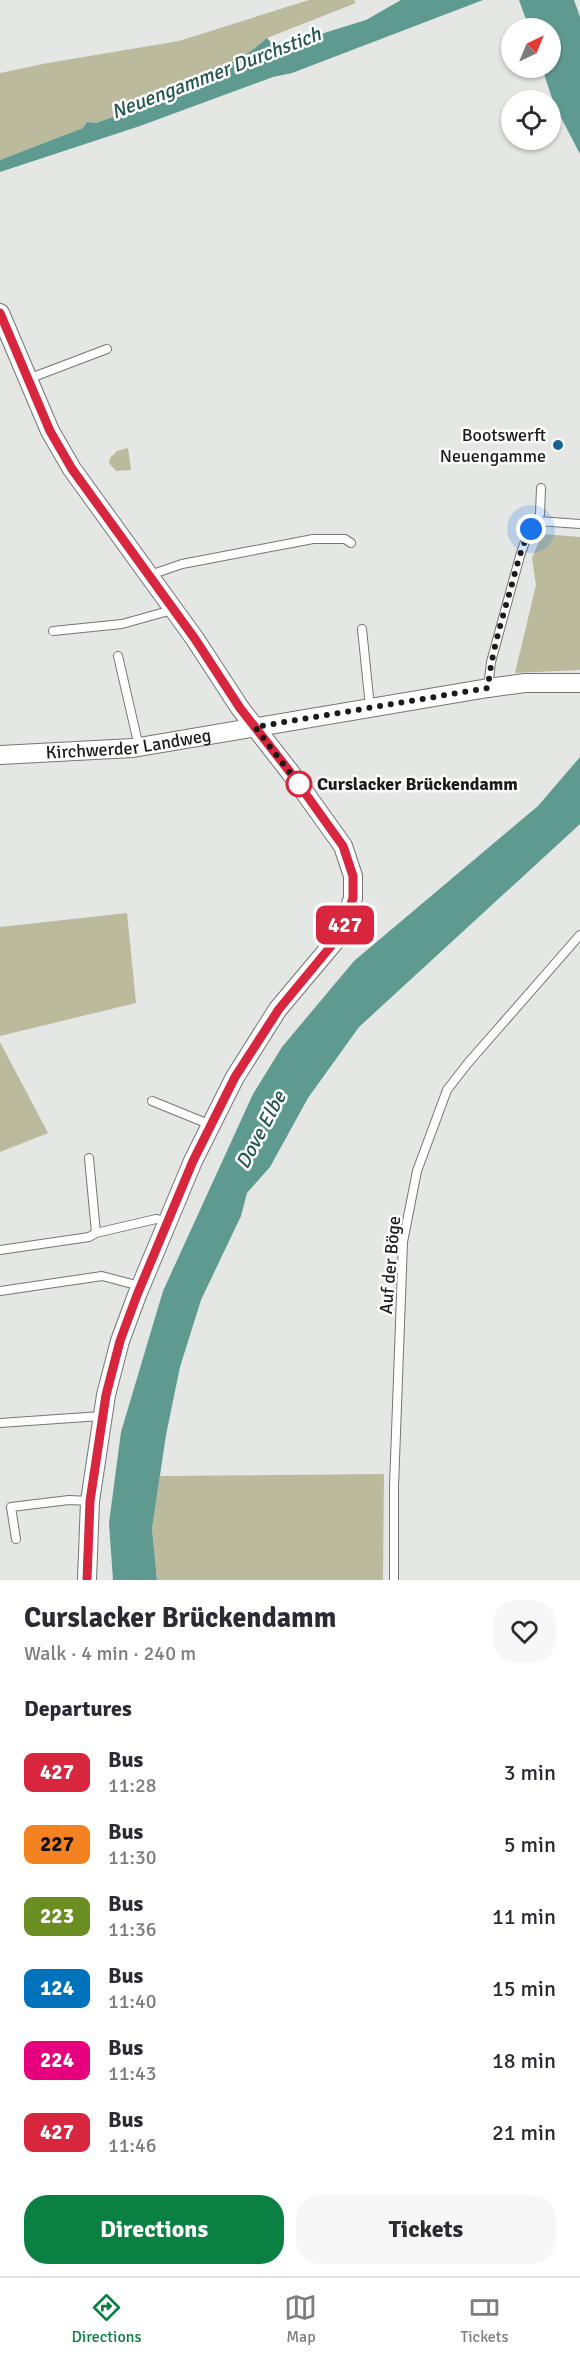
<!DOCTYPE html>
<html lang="en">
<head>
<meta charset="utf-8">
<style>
	body { margin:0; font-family:Signika,sans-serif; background:#f7f7f7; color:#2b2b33; height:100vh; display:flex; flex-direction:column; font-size:22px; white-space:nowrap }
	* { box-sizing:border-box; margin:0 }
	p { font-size:20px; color:#7c7c81 }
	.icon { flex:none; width:33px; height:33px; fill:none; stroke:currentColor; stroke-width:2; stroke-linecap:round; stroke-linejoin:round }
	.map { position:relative; height:1580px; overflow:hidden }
	.panel { display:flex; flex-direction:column; background:#fff; flex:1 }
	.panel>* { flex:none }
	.badge { padding:0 12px; border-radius:9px; font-size:21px; line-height:39px }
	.needle { width:39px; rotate:43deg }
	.fabs { position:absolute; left:501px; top:18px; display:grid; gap:12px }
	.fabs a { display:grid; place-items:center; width:60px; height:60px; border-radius:50%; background:#fff; box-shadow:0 2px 4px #0004; font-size:30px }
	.you { position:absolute; width:30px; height:30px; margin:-15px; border:4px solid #fff; border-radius:50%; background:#1a73e8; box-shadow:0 0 0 9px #1a73e833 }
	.map>.badge { position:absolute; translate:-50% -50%; box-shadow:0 0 0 3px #fff }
	h2 { padding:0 24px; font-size:22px; line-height:54px }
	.round { display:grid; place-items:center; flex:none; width:63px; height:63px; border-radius:24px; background:#f7f7f7 }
	.headline { display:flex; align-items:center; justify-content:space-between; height:102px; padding:0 24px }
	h1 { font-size:28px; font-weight:700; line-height:45px }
	.primary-button { display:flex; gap:12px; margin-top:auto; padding:12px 24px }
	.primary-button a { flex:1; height:69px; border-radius:24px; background:#0b8043; color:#fff; font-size:24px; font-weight:700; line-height:69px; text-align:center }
	.primary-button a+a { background:#f7f7f7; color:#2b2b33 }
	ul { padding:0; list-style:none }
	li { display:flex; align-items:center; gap:18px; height:72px; padding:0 24px }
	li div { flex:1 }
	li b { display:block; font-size:22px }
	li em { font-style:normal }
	li .badge { min-width:66px; font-weight:700; text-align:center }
	.tabs { display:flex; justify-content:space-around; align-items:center; height:84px; border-top:2px solid #e1e1e2; background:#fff; font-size:16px; color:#7c7c81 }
	.tabs a { display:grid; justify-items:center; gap:3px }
	.tabs .active { color:#0b8043 }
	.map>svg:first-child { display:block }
</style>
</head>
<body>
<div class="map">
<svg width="580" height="1580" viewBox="0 0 580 1580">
	<rect width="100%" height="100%" fill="#e4e7e4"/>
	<g fill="#bcba9c">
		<path d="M 309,0 L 354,0 L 356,3 L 267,38 L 248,55 L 234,63 L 185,80 L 171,90 L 162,91 L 157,101 L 96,123 L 87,122 L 83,128 L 0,160 L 0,73 L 48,63 L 179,41 Z"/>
		<path d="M 128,448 L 131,470 L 116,471 L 109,463 L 110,458 L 117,451 Z"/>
		<path d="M 542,534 L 580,537 L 580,670 L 515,673 L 536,585 L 532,558 Z"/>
		<path d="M 127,913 L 136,1003 L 0,1036 L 0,927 Z"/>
		<path d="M 0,1042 L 48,1133 L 0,1152 Z"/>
		<path d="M 384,1474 L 383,1580 L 157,1580 L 152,1529 L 160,1476 Z"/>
	</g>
	<g fill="#5f9a91">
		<path d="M 401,0 L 483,0 L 292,73 L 273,77 L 140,126 L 0,172 L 0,160 L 83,128 L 87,122 L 96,123 L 157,101 L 162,91 C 173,89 178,82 187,79 C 224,65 235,66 267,38 L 276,48 L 366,20 Z"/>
		<path d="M 519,0 L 574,0 L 580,17 L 580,154 L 554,104 L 542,68 L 550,68 L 550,28 L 529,28 Z"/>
		<path d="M 580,757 L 580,824 L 359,1027 L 308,1098 L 270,1167 L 247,1193 L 241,1216 L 201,1300 L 180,1367 L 166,1435 L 152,1529 L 157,1580 L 113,1580 L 109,1523 L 121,1432 L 163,1291 L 253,1094 L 282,1047 L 354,961 L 538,806 Z"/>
	</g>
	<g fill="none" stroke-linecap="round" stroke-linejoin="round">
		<defs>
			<g id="service">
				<path d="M 28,379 L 107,349"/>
				<path d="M 538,521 L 580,524"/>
				<path d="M 150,575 L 182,564 L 313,539 L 345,539 L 351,543"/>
				<path d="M 362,629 L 370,707"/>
				<path d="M 53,631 L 122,624 L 172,610"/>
				<path d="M 118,656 L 139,747"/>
				<path d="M 488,688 L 491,662 L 520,556 L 527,536 L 540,514 L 541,488"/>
				<path d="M 152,1101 L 211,1125"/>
				<path d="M 89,1158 L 96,1233 L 156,1219 L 167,1221"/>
				<path d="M 0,1250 L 89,1237 L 96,1233"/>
				<path d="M 0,1291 L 102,1276 L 140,1286"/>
				<path d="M 0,1423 L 101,1416"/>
				<path d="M 16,1539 L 11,1507 L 69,1500 L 90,1501"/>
				<path d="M 394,1580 L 394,1487 L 403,1242 L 417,1171 L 447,1090 L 468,1063 L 580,935"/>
			</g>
			<g id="tertiary">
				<path d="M 0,313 L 50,431 L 72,469 L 195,639 L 240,708 L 290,772 L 343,846 L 353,876 L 353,898 L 341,934 L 278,1009 L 235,1077 L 193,1161 L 137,1295 L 120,1341 L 106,1395 L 90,1501 L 87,1580"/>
				<path id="s1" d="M 0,755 L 133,748 L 488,688 L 525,683 L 580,683"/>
			</g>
		</defs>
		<use href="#service" stroke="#747674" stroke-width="10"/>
		<use href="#tertiary" stroke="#747674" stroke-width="20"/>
		<use href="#service" stroke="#fff" stroke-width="8"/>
		<use href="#tertiary" stroke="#fff" stroke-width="18"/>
	</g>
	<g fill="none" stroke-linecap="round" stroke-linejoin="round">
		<defs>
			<path id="line" d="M 0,313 L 50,431 L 72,469 L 195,639 L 240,708 L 290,772 L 343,846 L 353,876 L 353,898 L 341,934 L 279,1009 L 235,1077 L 193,1161 L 137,1295 L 120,1341 L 106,1395 L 90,1501 L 87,1580"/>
		</defs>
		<use href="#line" stroke="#fff" stroke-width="14"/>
		<use href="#line" stroke="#d7263d" stroke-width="9"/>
		<path stroke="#1b1b1b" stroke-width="6" stroke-dasharray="0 10.8" d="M 299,784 L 304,791 L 255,727 L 488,688 C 491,655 501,623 510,591 C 516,571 520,548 531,529"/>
	</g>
	<circle fill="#146496" stroke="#fff" stroke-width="2" cx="558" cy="445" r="6"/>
	<circle fill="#fff" stroke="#d7263d" stroke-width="3" cx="299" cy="784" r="12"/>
	<g text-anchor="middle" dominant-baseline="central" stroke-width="5" stroke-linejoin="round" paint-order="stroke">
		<g font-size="18" fill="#1b1b1b" stroke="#fff" text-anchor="end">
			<text x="546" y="435">Bootswerft<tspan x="546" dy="21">Neuengamme</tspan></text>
		</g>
		<g font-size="18" fill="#1b1b1b" stroke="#fff">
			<text stroke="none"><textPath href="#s1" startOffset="129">Kirchwerder Landweg</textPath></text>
			<text transform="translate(390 1265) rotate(-85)">Auf der Böge</text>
		</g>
		<g font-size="18" font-weight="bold" fill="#1b1b1b" stroke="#fff" text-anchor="start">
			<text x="317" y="784">Curslacker Brückendamm</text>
		</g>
		<g font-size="20" font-style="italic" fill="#21554e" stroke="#fff">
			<text transform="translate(216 73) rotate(-21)">Neuengammer Durchstich</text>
			<text transform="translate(261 1130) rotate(-62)">Dove Elbe</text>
		</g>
	</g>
</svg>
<div class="fabs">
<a><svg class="needle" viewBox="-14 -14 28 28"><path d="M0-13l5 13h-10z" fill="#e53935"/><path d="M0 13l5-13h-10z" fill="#7c7c81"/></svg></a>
<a><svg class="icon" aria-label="locate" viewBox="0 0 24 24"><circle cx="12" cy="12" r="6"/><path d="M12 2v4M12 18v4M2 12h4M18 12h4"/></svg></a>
</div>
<div class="you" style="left:531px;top:529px"></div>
<b class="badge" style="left:345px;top:925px;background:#d7263d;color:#fff">427</b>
</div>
<section class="panel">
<div class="headline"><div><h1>Curslacker Brückendamm</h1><p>Walk · 4 min · 240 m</p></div><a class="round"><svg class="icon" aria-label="heart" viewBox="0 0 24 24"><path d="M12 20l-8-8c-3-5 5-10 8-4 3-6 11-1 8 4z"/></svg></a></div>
<h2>Departures</h2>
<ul>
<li><span class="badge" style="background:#d7263d;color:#fff">427</span><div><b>Bus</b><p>11:28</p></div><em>3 min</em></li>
<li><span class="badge" style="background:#f58220;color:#111">227</span><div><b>Bus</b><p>11:30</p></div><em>5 min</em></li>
<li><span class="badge" style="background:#6b8e23;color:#fff">223</span><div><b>Bus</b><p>11:36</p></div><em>11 min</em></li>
<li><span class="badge" style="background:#0072bc;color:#fff">124</span><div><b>Bus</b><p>11:40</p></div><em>15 min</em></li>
<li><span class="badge" style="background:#e6007e;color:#fff">224</span><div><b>Bus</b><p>11:43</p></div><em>18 min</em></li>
<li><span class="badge" style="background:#d7263d;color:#fff">427</span><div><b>Bus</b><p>11:46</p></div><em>21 min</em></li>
</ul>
<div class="primary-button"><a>Directions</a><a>Tickets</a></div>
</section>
<nav class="tabs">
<a class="active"><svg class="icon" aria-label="directions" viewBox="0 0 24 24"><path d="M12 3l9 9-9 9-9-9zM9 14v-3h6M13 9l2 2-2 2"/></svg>Directions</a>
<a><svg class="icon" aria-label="map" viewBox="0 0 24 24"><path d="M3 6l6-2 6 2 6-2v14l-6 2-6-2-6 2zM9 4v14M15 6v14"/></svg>Map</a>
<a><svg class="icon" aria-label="tickets" viewBox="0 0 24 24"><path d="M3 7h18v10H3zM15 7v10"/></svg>Tickets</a>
</nav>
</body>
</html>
